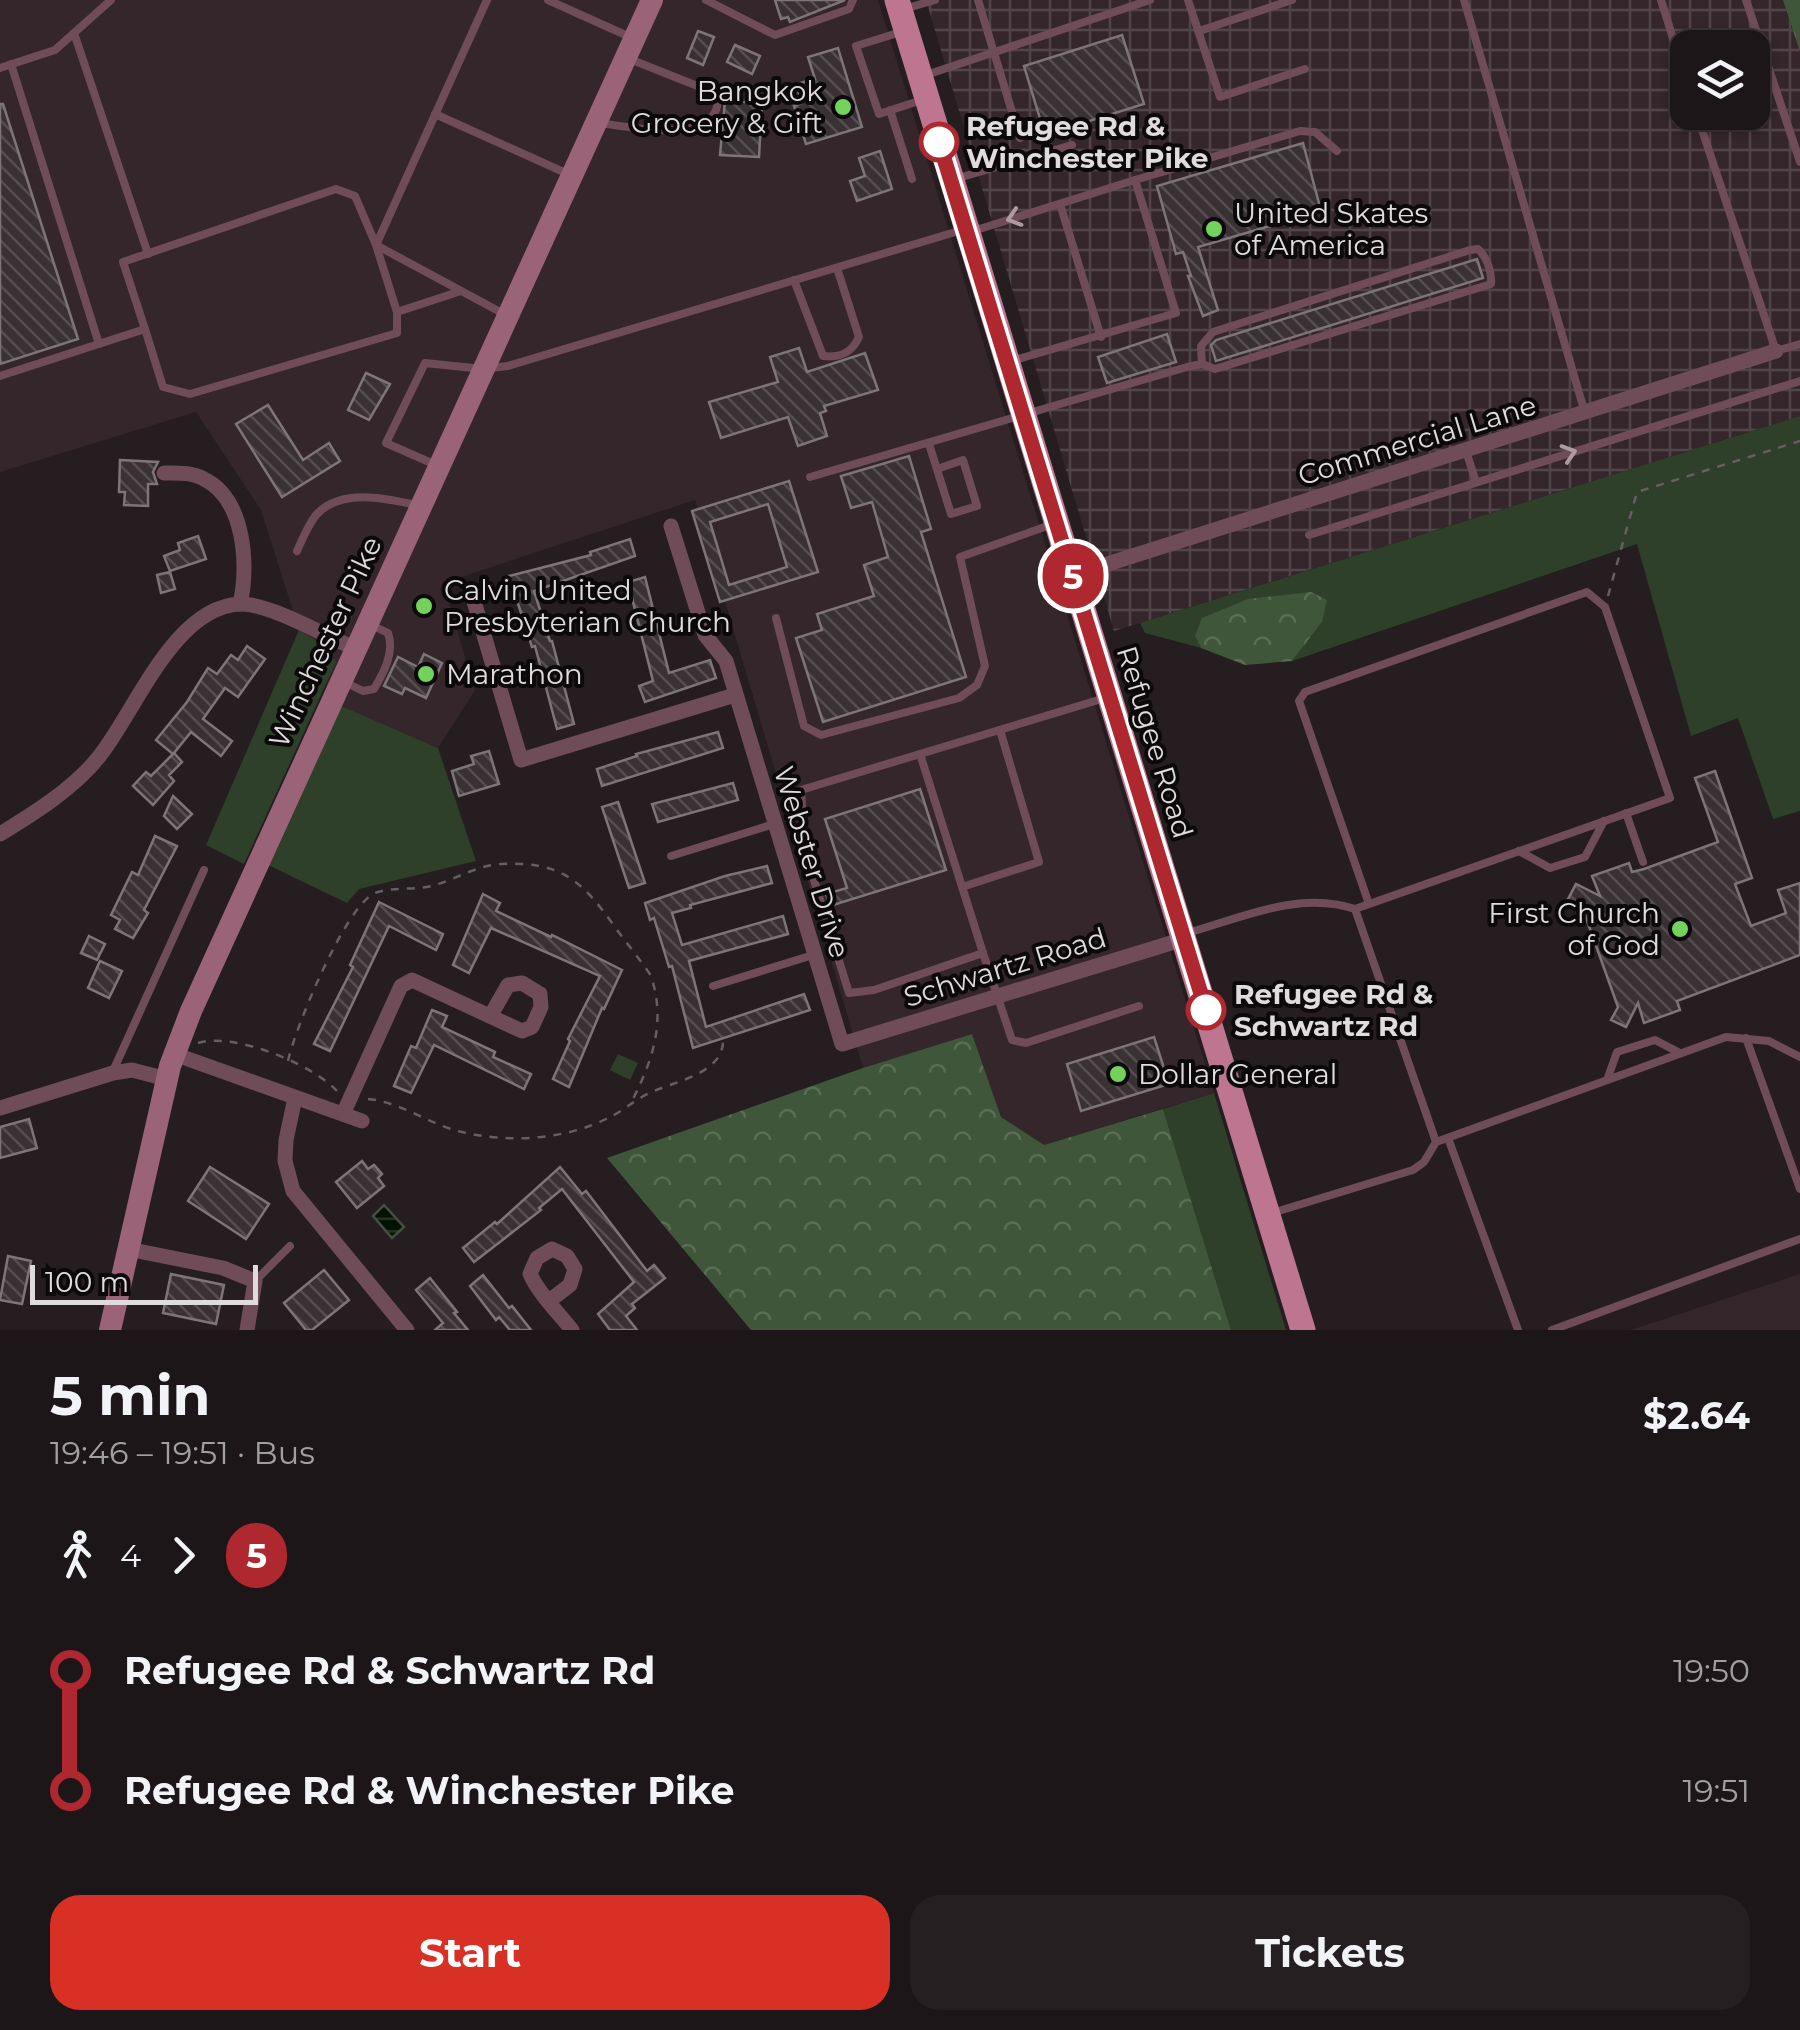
<!DOCTYPE html>
<html lang="en">
<head>
<meta charset="utf-8">
<style>
	body { margin:0; font-family:Montserrat,sans-serif; background:#251f21; color:#f1f3f6; height:100vh; display:flex; flex-direction:column; font-size:38px; white-space:nowrap }
	* { box-sizing:border-box; margin:0 }
	p { font-size:32px; color:#a09fa2 }
	.icon { flex:none; width:55px; height:55px; fill:none; stroke:currentColor; stroke-width:2; stroke-linecap:round; stroke-linejoin:round }
	.map { position:relative; height:1330px; overflow:hidden }
	.side { display:flex; flex-direction:column; background:#1c1618; flex:1 }
	.side>* { flex:none }
	.badge { padding:0 20px; border-radius:32px; font-size:35px; line-height:65px }
	.controls { position:absolute; left:1670px; top:30px; display:grid; gap:20px }
	.controls a { display:grid; place-items:center; width:100px; height:100px; border-radius:20px; background:#1c1618; box-shadow:0 2px 8px #0004,0 0 0 2px #3a3537; font-size:50px }
	.scale { position:absolute; left:30px; bottom:25px; width:228px; box-sizing:border-box; padding-left:10px; border:5px solid #e0dbdd; border-top:0; font-size:28px; line-height:35px; white-space:nowrap; color:#e0dbdd; -webkit-text-stroke:8px #0c090a; paint-order:stroke }
	.map>.badge { position:absolute; translate:-50% -50%; box-shadow:0 0 0 5px #fff }
	.legs { display:flex; align-items:center; gap:15px; height:110px; padding:0 50px; font-size:32px }
	.legs p { margin-inline-start:auto }
	.overview { display:flex; align-items:center; justify-content:space-between; height:170px; padding:0 50px }
	h1 { font-size:55px; font-weight:700; line-height:75px }
	.button { display:flex; gap:20px; margin-top:auto; padding:20px 50px }
	.button a { flex:1; height:115px; border-radius:30px; background:#d93025; color:#fff; font-size:40px; font-weight:700; line-height:115px; text-align:center }
	.button a+a { background:#251f21; color:#f1f3f6 }
	ul { padding:0 50px; list-style:none }
	li { display:flex; align-items:center; gap:35px; height:120px; font-size:38px }
	li i { display:grid; place-items:center; width:15px; height:100%; margin:0 12px; background:currentColor }
	li i::after { content:''; width:25px; height:25px; margin:-12px; border:8px solid; border-radius:50%; background:#1c1618 }
	li p { margin-inline-start:auto }
	li:first-child i { background:linear-gradient(#0000 50%,currentColor 0) }
	li:last-child i { background:linear-gradient(currentColor 50%,#0000 0) }
	.map>svg:first-child { display:block }
</style>
</head>
<body>
<div class="map">
<svg width="1800" height="1330" viewBox="0 0 1800 1330">
	<defs>
		<pattern id="industrial-grid" width="8" height="8" patternUnits="userSpaceOnUse" patternTransform="scale(2.5)"><rect width="8" height="8" fill="#34262b"/><path d="M0 4h8M4 0v8" fill="none" stroke="#514549"/></pattern>
		<pattern id="forest-crowns" width="20" height="18" patternUnits="userSpaceOnUse" patternTransform="scale(2.5)"><rect width="20" height="18" fill="#3f563a"/><path d="M2 6a3 3 0 1 1 6 0M12 15a3 3 0 1 1 6 0" fill="none" stroke="#5a6e56"/></pattern>
		<pattern id="water-rules" width="6" height="5" patternUnits="userSpaceOnUse" patternTransform="scale(2.5)"><rect width="6" height="5" fill="#011200"/><path d="M0 2.5h6" fill="none" stroke="#263425"/></pattern>
		<pattern id="building-back-hatch" width="6" height="6" patternUnits="userSpaceOnUse" patternTransform="scale(2.5)"><rect width="6" height="6" fill="#393134"/><path d="M-1 5l2 2M0 0l6 6M5-1l2 2" fill="none" stroke="#554e51"/></pattern>
	</defs>
	<rect width="100%" height="100%" fill="#251d20"/>
	<g fill="#34262b">
		<path d="M 0,0 L 878,0 L 1214,1093 L 1044,1145 L 1001,1118 L 972,1034 L 863,1068 L 695,500 L 443,583 L 475,690 L 438,748 L 322,698 L 335,661 L 326,646 L 299,630 L 261,510 L 196,412 L 0,472 Z"/>
		<path d="M 1800,1274 L 1800,1330 L 1631,1330 Z"/>
	</g>
	<path fill="url(#industrial-grid)" fill-rule="evenodd" d="M 926,0 L 1783,0 L 1800,52 L 1800,416 L 1114,631 ZM 1688,48 L 1752,48 L 1752,112 L 1688,112 Z"/>
	<g fill="#2e3f2a">
		<path d="M 1800,416 L 1800,811 L 1773,819 L 1738,718 L 1691,736 L 1637,544 L 1292,661 L 1322,622 L 1195,636 L 1201,648 L 1145,633 L 1140,623 Z"/>
		<path d="M 299,630 L 326,646 L 336,662 L 244,864 L 206,845 Z"/>
		<path d="M 339,705 L 438,748 L 476,861 L 359,889 L 347,903 L 268,865 Z"/>
		<path d="M 618,1054 L 638,1063 L 630,1080 L 610,1070 Z"/>
		<path d="M 1214,1093 L 1286,1330 L 1231,1330 L 1163,1109 Z"/>
	</g>
	<g fill="url(#forest-crowns)">
		<path d="M 1783,0 L 1800,0 L 1800,52 Z"/>
		<path d="M 1311,592 L 1327,600 L 1322,622 L 1292,661 L 1245,665 L 1201,648 L 1195,636 L 1202,618 L 1248,599 Z"/>
		<path d="M 972,1034 L 1001,1117 L 1044,1145 L 1163,1109 L 1231,1330 L 751,1330 L 607,1158 L 863,1068 Z"/>
	</g>
	<path fill="url(#water-rules)" stroke="#444e42" stroke-width="2.5" d="M 384,1205 L 404,1227 L 392,1238 L 373,1216 Z"/>
	<g fill="url(#building-back-hatch)" stroke="#7e7578" stroke-width="2.5" fill-rule="evenodd">
		<path d="M 775,0 L 845,0 L 790,22 L 788,17 L 781,19 Z"/>
		<path d="M 698,31 L 714,37 L 703,65 L 687,58 Z"/>
		<path d="M 1122,35 L 1144,104 L 1045,135 L 1024,66 Z"/>
		<path d="M 735,45 L 760,56 L 752,74 L 727,62 Z"/>
		<path d="M 838,48 L 862,127 L 806,144 L 794,106 L 802,103 L 796,84 L 815,79 L 808,57 Z"/>
		<path d="M 725,101 L 762,103 L 759,157 L 720,155 Z"/>
		<path d="M 0,104 L 3,104 L 78,339 L 0,364 Z"/>
		<path d="M 1303,143 L 1321,211 L 1198,247 L 1218,310 L 1203,316 L 1188,276 L 1191,276 L 1183,252 L 1176,254 L 1157,186 Z"/>
		<path d="M 880,151 L 892,189 L 857,201 L 850,181 L 865,176 L 859,158 Z"/>
		<path d="M 1477,259 L 1483,278 L 1216,361 L 1211,345 L 1216,340 Z"/>
		<path d="M 1167,334 L 1176,362 L 1107,383 L 1098,357 Z"/>
		<path d="M 799,348 L 807,372 L 865,353 L 878,390 L 824,406 L 826,411 L 820,413 L 827,436 L 798,446 L 788,417 L 721,438 L 709,402 L 778,382 L 770,357 Z"/>
		<path d="M 366,373 L 390,384 L 369,420 L 348,410 Z"/>
		<path d="M 268,405 L 303,460 L 329,443 L 340,461 L 282,497 L 236,424 Z"/>
		<path d="M 909,456 L 931,529 L 921,532 L 966,677 L 823,722 L 796,638 L 822,630 L 817,614 L 874,596 L 864,565 L 888,557 L 872,502 L 851,508 L 841,476 Z"/>
		<path d="M 120,460 L 158,462 L 153,472 L 157,484 L 148,484 L 148,506 L 124,505 L 125,492 L 119,492 Z"/>
		<path d="M 789,481 L 818,572 L 720,602 L 692,511 ZM 768,504 L 787,567 L 729,585 L 710,522 Z"/>
		<path d="M 198,536 L 206,559 L 170,571 L 164,556 L 180,550 L 178,543 Z"/>
		<path d="M 630,539 L 635,556 L 534,591 L 550,641 L 552,641 L 574,724 L 557,729 L 535,646 L 532,647 L 509,576 L 591,555 L 590,552 Z"/>
		<path d="M 170,572 L 175,589 L 161,593 L 157,575 Z"/>
		<path d="M 645,577 L 669,673 L 710,660 L 716,678 L 645,702 L 639,686 L 653,681 L 628,582 Z"/>
		<path d="M 247,646 L 265,659 L 238,697 L 225,688 L 203,719 L 232,741 L 221,756 L 191,732 L 174,753 L 182,762 L 169,775 L 174,781 L 153,805 L 133,786 L 146,772 L 151,776 L 173,754 L 156,740 L 187,702 L 208,668 L 217,674 L 231,655 L 238,660 Z"/>
		<path d="M 424,654 L 442,663 L 426,698 L 405,688 L 402,694 L 384,686 L 398,657 L 418,667 Z"/>
		<path d="M 718,732 L 723,748 L 602,786 L 597,769 L 637,756 L 636,754 Z"/>
		<path d="M 489,751 L 499,784 L 459,796 L 452,771 L 474,764 L 471,756 Z"/>
		<path d="M 1715,771 L 1752,878 L 1735,884 L 1751,926 L 1786,913 L 1778,890 L 1800,883 L 1800,955 L 1677,1001 L 1680,1010 L 1644,1023 L 1638,1003 L 1626,1027 L 1611,1020 L 1618,1007 L 1581,904 L 1568,899 L 1576,884 L 1600,896 L 1592,876 L 1629,863 L 1632,872 L 1644,869 L 1718,842 L 1695,778 Z"/>
		<path d="M 733,783 L 738,800 L 658,822 L 652,804 Z"/>
		<path d="M 920,789 L 946,870 L 830,906 L 826,894 L 847,888 L 825,819 Z"/>
		<path d="M 173,796 L 192,814 L 177,829 L 164,816 Z"/>
		<path d="M 618,802 L 645,883 L 629,888 L 602,807 Z"/>
		<path d="M 155,836 L 177,846 L 144,910 L 148,913 L 133,938 L 115,929 L 120,920 L 111,915 L 132,872 L 138,875 Z"/>
		<path d="M 767,866 L 772,883 L 690,905 L 691,908 L 672,913 L 682,945 L 783,916 L 788,934 L 689,961 L 706,1027 L 804,994 L 810,1010 L 693,1048 L 672,966 L 669,967 L 654,918 L 650,920 L 645,903 L 725,876 Z"/>
		<path d="M 483,894 L 500,903 L 496,911 L 551,937 L 552,935 L 622,970 L 604,1009 L 602,1008 L 569,1087 L 553,1079 L 570,1041 L 568,1039 L 600,976 L 491,928 L 469,973 L 453,965 Z"/>
		<path d="M 379,902 L 443,934 L 436,950 L 389,926 L 330,1051 L 314,1044 L 353,967 L 350,965 Z"/>
		<path d="M 89,936 L 105,944 L 97,960 L 81,953 Z"/>
		<path d="M 100,961 L 122,971 L 109,998 L 88,988 Z"/>
		<path d="M 432,1010 L 447,1016 L 442,1027 L 495,1052 L 493,1057 L 531,1074 L 524,1089 L 434,1045 L 411,1093 L 394,1086 L 411,1046 L 416,1048 Z"/>
		<path d="M 1154,1037 L 1169,1084 L 1081,1111 L 1067,1064 Z"/>
		<path d="M 29,1119 L 37,1148 L 0,1158 L 0,1127 Z"/>
		<path d="M 362,1161 L 368,1169 L 374,1165 L 382,1174 L 378,1178 L 384,1186 L 357,1208 L 336,1182 Z"/>
		<path d="M 210,1167 L 269,1204 L 246,1239 L 188,1201 Z"/>
		<path d="M 560,1167 L 582,1194 L 586,1191 L 647,1271 L 654,1265 L 665,1278 L 632,1304 L 635,1308 L 626,1316 L 637,1330 L 610,1330 L 598,1314 L 634,1282 L 562,1189 L 539,1208 L 541,1210 L 474,1262 L 463,1248 L 495,1222 L 497,1224 Z"/>
		<path d="M 8,1256 L 31,1261 L 22,1304 L 0,1300 Z"/>
		<path d="M 324,1270 L 349,1300 L 312,1330 L 306,1330 L 284,1303 Z"/>
		<path d="M 171,1274 L 224,1285 L 216,1324 L 163,1313 Z"/>
		<path d="M 483,1275 L 509,1308 L 512,1306 L 531,1330 L 510,1330 L 499,1317 L 496,1320 L 470,1286 Z"/>
		<path d="M 430,1278 L 457,1312 L 454,1313 L 468,1330 L 435,1330 L 443,1323 L 416,1290 Z"/>
	</g>
	<g fill="none" stroke-linecap="round" stroke-linejoin="round">
		<g stroke="#665f62" stroke-width="2.5" stroke-dasharray="8 8" stroke-linecap="butt">
			<path d="M 1608,596 L 1637,492 L 1800,441"/>
			<path d="M 198,1043 C 234,1032 312,1064 337,1091"/>
			<path d="M 288,1061 C 295,1028 346,905 375,893 C 394,886 416,891 436,885 C 457,878 479,865 501,864 C 562,861 582,881 615,927 C 627,944 640,959 651,976 C 666,1021 653,1059 633,1099"/>
			<path d="M 368,1099 C 401,1102 430,1125 462,1132 C 507,1143 564,1140 606,1119 C 626,1110 635,1098 659,1089 C 682,1080 722,1071 723,1042"/>
		</g>
		<g stroke="#6f4c58" stroke-width="8">
			<path d="M 548,0 L 630,37"/>
			<path d="M 706,0 L 775,35 L 849,9 L 853,0"/>
			<path d="M 978,0 L 1020,138"/>
			<path d="M 1188,0 L 1220,97 L 1305,69"/>
			<path d="M 1464,0 L 1585,413"/>
			<path d="M 1661,0 L 1688,86"/>
			<path d="M 1746,0 L 1800,162"/>
			<path d="M 904,9 L 935,0"/>
			<path d="M 904,31 L 856,46 L 879,114 L 922,100"/>
			<path d="M 1199,31 L 1292,0"/>
			<path d="M 74,33 L 148,254"/>
			<path d="M 11,64 L 99,344"/>
			<path d="M 0,68 L 55,50 L 111,0"/>
			<path d="M 926,75 L 1150,0"/>
			<path d="M 890,110 L 912,179"/>
			<path d="M 1696,112 L 1776,351 L 1800,344"/>
			<path d="M 435,114 L 568,174"/>
			<path d="M 601,123 C 628,127 701,142 715,112 C 720,102 717,98 710,91 L 627,58"/>
			<path d="M 955,179 L 1072,145"/>
			<path d="M 1135,180 L 1300,131 L 1315,132 L 1337,151"/>
			<path d="M 1060,204 L 1101,337"/>
			<path d="M 973,231 L 1135,180 L 1176,313 L 1011,361"/>
			<path d="M 794,280 L 823,356 C 840,358 852,353 859,337 L 837,268"/>
			<path d="M 461,291 L 397,312 L 376,245 L 487,0"/>
			<path d="M 145,329 L 163,387 L 190,394 L 397,333 L 397,312"/>
			<path d="M 0,376 L 145,329 L 123,262 L 336,189 L 355,196 L 376,245 L 504,314"/>
			<path d="M 929,444 L 951,514 L 977,506 L 963,460 L 937,469"/>
			<path d="M 1466,451 L 1476,482"/>
			<path d="M 436,465 L 386,443 L 425,363 L 483,369 L 508,366 L 962,230"/>
			<path d="M 810,477 L 1187,367 L 1202,364 L 1215,369 L 1491,284 C 1492,272 1487,257 1478,249 L 1470,250 L 1213,332 L 1201,346 L 1202,364"/>
			<path d="M 1309,535 L 1800,381"/>
			<path d="M 297,551 C 302,540 308,525 316,515 C 340,488 385,498 416,505"/>
			<path d="M 776,618 L 804,726 L 821,735 L 959,698 L 977,685 L 985,666 L 960,557 L 1053,524"/>
			<path d="M 344,682 L 363,691 L 374,689 C 384,672 395,652 388,633 L 371,625"/>
			<path d="M 1105,698 L 801,790 L 805,851 L 849,993 L 874,990 L 983,953 L 1012,1040 L 1026,1043 L 1139,1006"/>
			<path d="M 920,754 L 983,953"/>
			<path d="M 1626,813 L 1643,862"/>
			<path d="M 1519,851 L 1550,868 L 1585,857 L 1604,821"/>
			<path d="M 671,856 L 774,824"/>
			<path d="M 962,887 L 1039,862 L 1000,730"/>
			<path d="M 1187,933 C 1241,918 1300,890 1355,909 L 1670,798 L 1605,607 L 1587,592 L 1305,692 L 1299,701 L 1369,904"/>
			<path d="M 713,986 L 813,955"/>
			<path d="M 1746,1038 L 1800,1189"/>
			<path d="M 113,1071 L 204,870"/>
			<path d="M 1607,1080 L 1617,1052 L 1655,1040 L 1680,1053"/>
			<path d="M 1448,1138 L 1518,1330"/>
			<path d="M 1436,1142 L 1726,1037 L 1769,1041 L 1800,1057"/>
			<path d="M 1272,1213 L 1413,1170 L 1424,1162 L 1436,1142 L 1355,909"/>
			<path d="M 255,1281 L 290,1246"/>
			<path d="M 1552,1330 L 1800,1239"/>
		</g>
		<g stroke="#6f4c58" stroke-width="15">
			<path d="M 164,473 C 178,473 192,472 204,479 C 245,499 249,566 240,604"/>
			<path d="M 671,526 L 705,635 L 726,661 L 842,1044 L 1184,939"/>
			<path d="M 1073,575 L 1776,351"/>
			<path d="M 473,598 L 521,760 L 735,695"/>
			<path d="M 0,834 C 33,814 73,789 98,758 C 135,713 173,607 240,604 C 269,603 325,636 354,648"/>
			<path d="M 174,1054 L 362,1121"/>
			<path d="M 295,1098 L 286,1140 L 285,1161 L 293,1191 L 407,1330"/>
			<path d="M 0,1108 L 113,1073 L 132,1070 L 167,1079"/>
			<path d="M 343,1114 L 401,986 L 412,980 L 522,1031 L 532,1027 L 541,1007 L 540,994 L 522,983 L 508,985 L 491,1015"/>
			<path d="M 128,1249 L 223,1268 L 255,1281 L 247,1330"/>
			<path d="M 549,1301 L 570,1285 L 575,1269 L 567,1256 L 552,1249 L 537,1258 L 530,1274 C 539,1294 558,1312 572,1330"/>
		</g>
		<path stroke="#9b6378" stroke-width="22" d="M 110,1330 L 170,1066 L 191,1011 L 652,0"/>
		<path stroke="#be7690" stroke-width="25" d="M 897,0 L 1303,1330"/>
	</g>
	<defs><path id="oneway-chevron" d="M-2-3.5L2.5 0L-2 3.5" fill="none" stroke-width="1.6" stroke-linecap="round" stroke-linejoin="round" transform="scale(2.5)"/></defs>
	<g stroke="#ad9ba1">
		<use href="#oneway-chevron" transform="translate(1014 218) rotate(162)"/>
		<use href="#oneway-chevron" transform="translate(1569 453) rotate(-18)"/>
	</g>
	<g fill="none" stroke-linecap="round" stroke-linejoin="round">
		<defs>
			<path id="line-1" d="M 939,142 L 1206,1010"/>
		</defs>
		<use href="#line-1" stroke="#fff" stroke-width="22"/>
		<use href="#line-1" stroke="#af272f" stroke-width="15"/>
	</g>
	<g fill="#73d25c" stroke="#0c090a" stroke-width="4">
		<circle cx="843" cy="107" r="10"/>
		<circle cx="1214" cy="229" r="10"/>
		<circle cx="424" cy="606" r="10"/>
		<circle cx="426" cy="674" r="10"/>
		<circle cx="1680" cy="929" r="10"/>
		<circle cx="1118" cy="1074" r="10"/>
	</g>
	<g fill="#fff" stroke="#af272f" stroke-width="5">
		<circle cx="939" cy="142" r="18"/>
		<circle cx="1206" cy="1010" r="18"/>
	</g>
	<g text-anchor="middle" dominant-baseline="central" stroke-width="8" stroke-linejoin="round" paint-order="stroke">
		<g font-size="28" fill="#e0dbdd" stroke="#0c090a" text-anchor="start">
			<text x="823" y="91" text-anchor="end">Bangkok<tspan x="823" dy="32">Grocery &amp; Gift</tspan></text>
			<text x="1234" y="213">United Skates<tspan x="1234" dy="32">of America</tspan></text>
			<text x="444" y="590">Calvin United<tspan x="444" dy="32">Presbyterian Church</tspan></text>
			<text x="446" y="674">Marathon</text>
			<text x="1660" y="913" text-anchor="end">First Church<tspan x="1660" dy="32">of God</tspan></text>
			<text x="1138" y="1074">Dollar General</text>
		</g>
		<g font-size="28" font-weight="bold" fill="#e0dbdd" stroke="#0c090a" text-anchor="start">
			<text x="966" y="126">Refugee Rd &amp;<tspan x="966" dy="32">Winchester Pike</tspan></text>
			<text x="1234" y="994">Refugee Rd &amp;<tspan x="1234" dy="32">Schwartz Rd</tspan></text>
		</g>
		<g font-size="28" fill="#e0dbdd" stroke="#0c090a">
			<text transform="translate(1417 440) rotate(-17)">Commercial Lane</text>
			<text transform="translate(325 642) rotate(-65)">Winchester Pike</text>
			<text transform="translate(1155 742) rotate(73)">Refugee Road</text>
			<text transform="translate(812 862) rotate(73)">Webster Drive</text>
			<text transform="translate(1005 967) rotate(-17)">Schwartz Road</text>
		</g>
	</g>
</svg>
<div class="controls">
<a><svg class="icon" aria-label="layers" viewBox="0 0 24 24"><path d="M12 4l9 5-9 5-9-5zM3 14l9 5 9-5"/></svg></a>
</div>
<div class="scale">100 m</div>
<b class="badge" style="left:1073px;top:576px;background:#af272f;color:#fff">5</b>
</div>
<section class="side">
<div class="overview"><div><h1>5 min</h1><p>19:46 – 19:51 · Bus</p></div><b>$2.64</b></div>
<div class="legs"><svg class="icon" aria-label="walk" viewBox="0 0 24 24"><circle cx="13" cy="4" r="2"/><path d="M13 8l-2 6 4 7M11 14l-3 7M7 12l3-4h3l4 4"/></svg>4<svg class="icon" aria-label="forward" viewBox="0 0 24 24"><path d="M9 5l7 7-7 7"/></svg><b class="badge" style="background:#af272f;color:#fff">5</b></div>
<ul>
<li><i style="color:#af272f"></i><b>Refugee Rd &amp; Schwartz Rd</b><p>19:50</p></li>
<li><i style="color:#af272f"></i><b>Refugee Rd &amp; Winchester Pike</b><p>19:51</p></li>
</ul>
<div class="button"><a>Start</a><a>Tickets</a></div>
</section>
</body>
</html>
